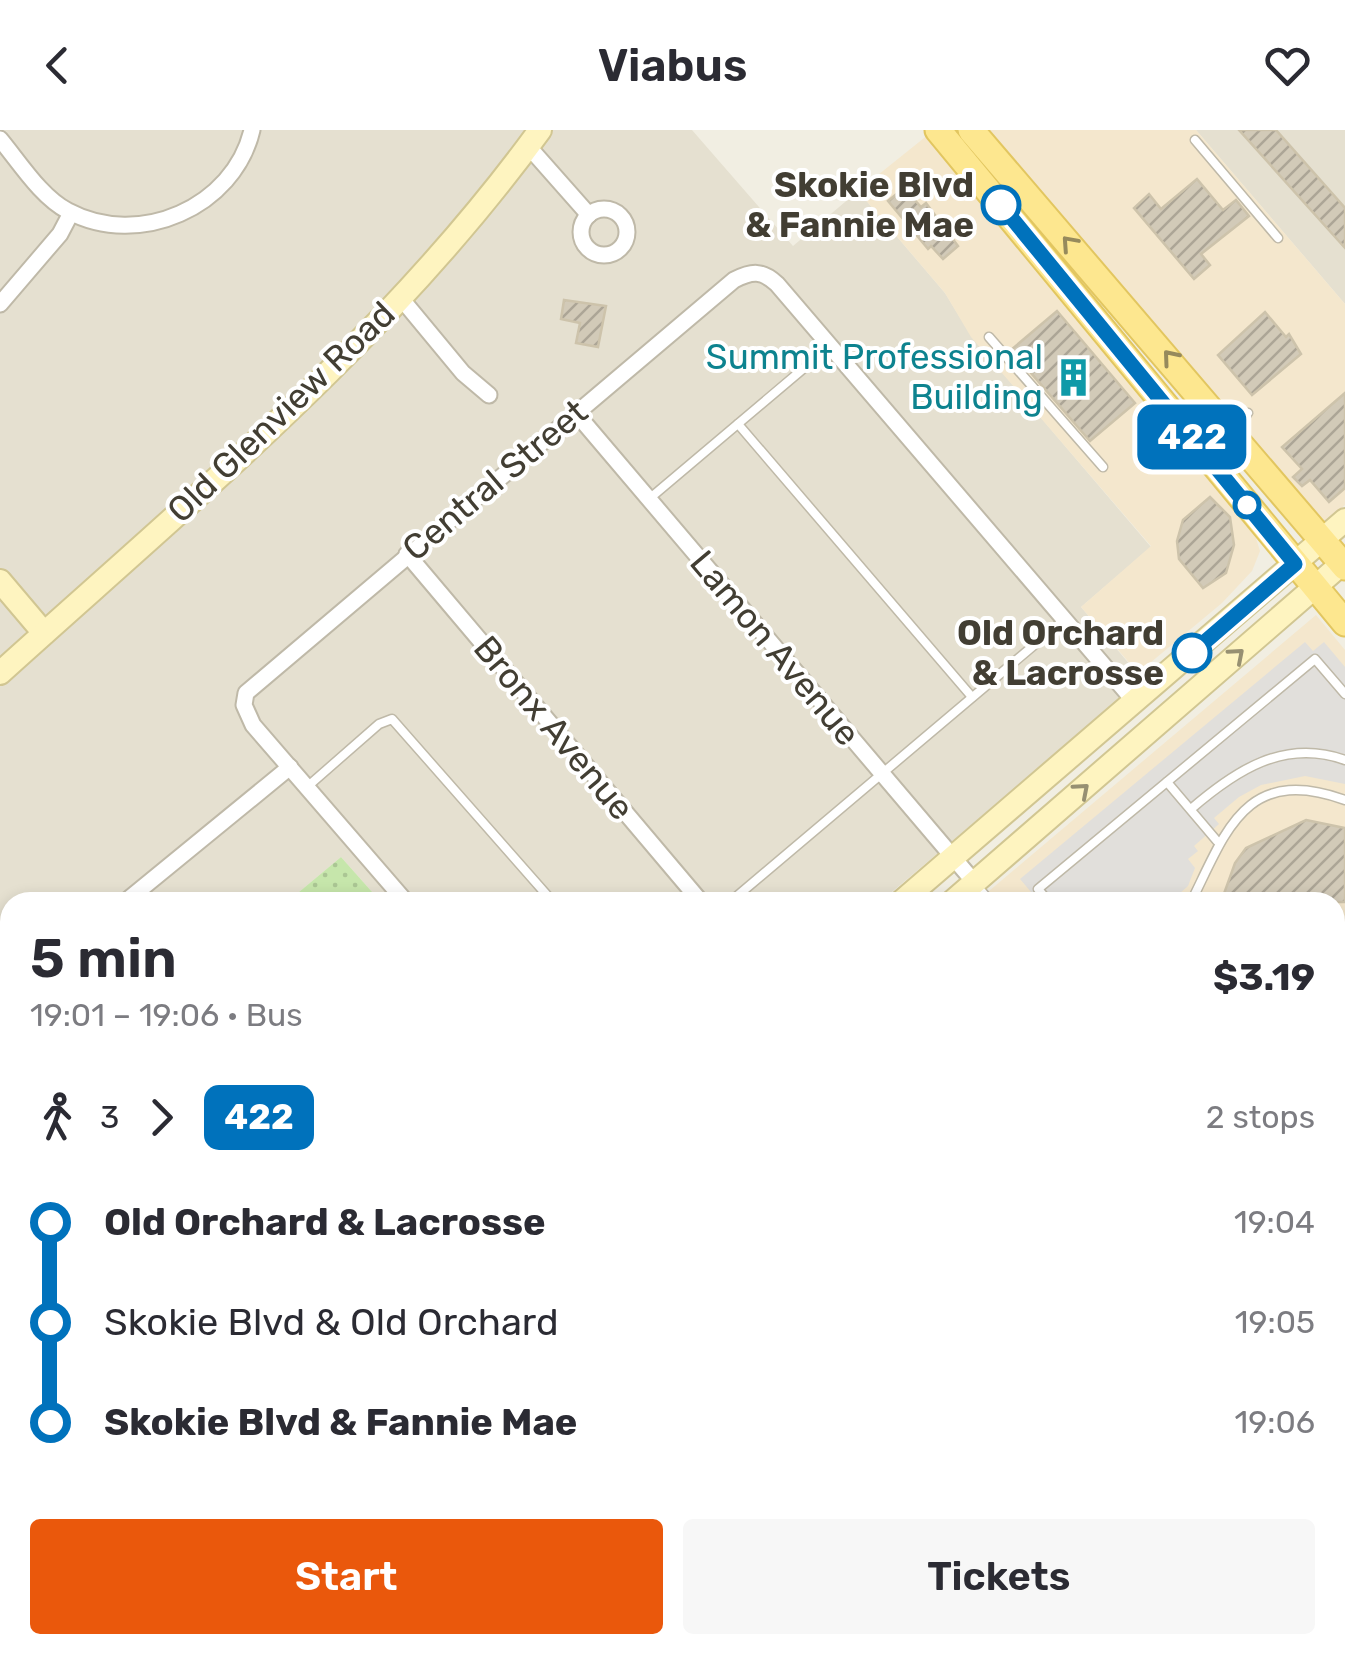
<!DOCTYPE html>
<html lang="en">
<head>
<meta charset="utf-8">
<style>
	body { margin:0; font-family:Rubik,sans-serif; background:#f7f7f7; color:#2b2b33; height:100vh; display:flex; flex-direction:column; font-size:38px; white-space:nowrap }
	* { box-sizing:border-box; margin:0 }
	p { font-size:32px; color:#7c7c81 }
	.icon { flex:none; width:55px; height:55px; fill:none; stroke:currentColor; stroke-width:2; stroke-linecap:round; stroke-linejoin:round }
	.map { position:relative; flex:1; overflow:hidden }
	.panel { position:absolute; left:0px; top:762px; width:1345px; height:762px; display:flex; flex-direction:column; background:#fff; border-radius:30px 30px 0 0; box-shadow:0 5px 15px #0003 }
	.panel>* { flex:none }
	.badge { padding:0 20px; border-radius:15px; font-size:35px; line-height:65px }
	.map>.badge { position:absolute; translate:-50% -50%; box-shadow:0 0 0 5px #fff }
	.legs { display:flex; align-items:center; gap:15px; height:110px; padding:0 30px; font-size:32px }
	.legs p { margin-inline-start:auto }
	.overview { display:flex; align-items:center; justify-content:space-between; height:170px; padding:0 30px }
	h1 { font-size:55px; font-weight:600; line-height:75px }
	.primary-button { display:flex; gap:20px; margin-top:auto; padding:20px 30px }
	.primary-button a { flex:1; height:115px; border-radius:10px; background:#ea580c; color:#fff; font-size:40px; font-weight:600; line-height:115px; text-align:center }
	.primary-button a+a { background:#f7f7f7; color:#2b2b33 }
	ul { padding:0 30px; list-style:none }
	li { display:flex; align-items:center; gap:35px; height:100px; font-size:38px }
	li i { display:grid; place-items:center; width:15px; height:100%; margin:0 12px; background:currentColor }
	li i::after { content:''; width:25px; height:25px; margin:-12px; border:8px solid; border-radius:50%; background:#fff }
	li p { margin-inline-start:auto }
	li:first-child i { background:linear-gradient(#0000 50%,currentColor 0) }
	li:last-child i { background:linear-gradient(currentColor 50%,#0000 0) }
	header { display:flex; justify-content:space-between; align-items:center; height:130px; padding:0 30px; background:#fff; font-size:45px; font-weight:600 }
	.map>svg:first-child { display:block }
</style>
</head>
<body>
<header><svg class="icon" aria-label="back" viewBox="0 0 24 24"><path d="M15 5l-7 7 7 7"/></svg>Viabus<svg class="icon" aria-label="heart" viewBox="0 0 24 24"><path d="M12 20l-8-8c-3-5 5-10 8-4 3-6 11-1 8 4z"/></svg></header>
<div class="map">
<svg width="1345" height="1523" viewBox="0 0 1345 1523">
	<defs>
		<pattern id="park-dots" width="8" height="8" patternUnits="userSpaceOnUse" patternTransform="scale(2.5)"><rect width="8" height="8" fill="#c6e6ab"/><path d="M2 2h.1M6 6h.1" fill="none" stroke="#abc694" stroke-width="1.8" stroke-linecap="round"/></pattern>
		<pattern id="building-hatch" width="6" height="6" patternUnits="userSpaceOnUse" patternTransform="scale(2.5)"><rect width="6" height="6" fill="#d2cab8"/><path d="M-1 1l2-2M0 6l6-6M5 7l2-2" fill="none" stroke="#aca596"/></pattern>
	</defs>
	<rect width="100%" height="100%" fill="#f1eee2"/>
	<g fill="#e5e0d0">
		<path d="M 0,0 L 692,0 L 793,116 L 858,61 L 945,163 L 972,207 L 1151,417 L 1081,477 L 1143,550 L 880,772 L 381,772 L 341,727 L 287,772 L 10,772 L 10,1176 L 0,1163 Z"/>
		<path d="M 1196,0 L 1345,0 L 1345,174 Z"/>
	</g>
	<g fill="#f4e7cd">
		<path d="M 983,0 L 1196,0 L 1345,174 L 1345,375 L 1323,394 Z"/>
		<path d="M 929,4 L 1255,405 L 1260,421 L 1252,441 L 1222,473 L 1138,543 L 1081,477 L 1151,416 L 971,207 L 945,163 L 858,61 Z"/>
		<path d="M 1316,485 L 1345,520 L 1345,1523 L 782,1523 L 791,1515 L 1335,1515 L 1335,772 L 976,772 Z"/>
	</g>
	<path fill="#eae4cc" d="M 269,1515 L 702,1515 L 709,1523 L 274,1523 Z"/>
	<path fill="url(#park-dots)" d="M 341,727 L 381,772 L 287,772 Z"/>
	<g fill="#e1dfdb">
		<path d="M 1305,512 L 1313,521 L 1324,512 L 1345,537 L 1345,654 L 1305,646 L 1261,655 L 1239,667 L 1214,688 L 1219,694 L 1194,716 L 1198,721 L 1188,729 L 1195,738 L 1188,756 L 1170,772 L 1021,772 L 1031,762 L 1020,749 Z"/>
		<path d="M 321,1515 L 529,1515 L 519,1523 L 321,1523 Z"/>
		<path d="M 802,1515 L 977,1515 L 981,1523 L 793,1522 Z"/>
	</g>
	<g fill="url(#building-hatch)" stroke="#cdc3ab" stroke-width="2.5">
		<path d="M 1239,0 L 1276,0 L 1345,78 L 1345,118 Z"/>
		<path d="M 1197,49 L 1223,80 L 1236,70 L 1249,86 L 1201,124 L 1210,135 L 1194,149 L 1134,78 L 1149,64 L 1161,79 Z"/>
		<path d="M 904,58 L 921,77 L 926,73 L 958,116 L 943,129 L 931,116 L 928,119 L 888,71 Z"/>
		<path d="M 564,170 L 606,176 L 598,217 L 576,213 L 580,193 L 561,189 Z"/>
		<path d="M 1057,181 L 1135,273 L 1090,311 L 1011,220 Z"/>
		<path d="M 1265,182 L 1286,207 L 1289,204 L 1301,224 L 1252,265 L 1218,225 Z"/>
		<path d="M 1345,263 L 1345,358 L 1329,372 L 1310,350 L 1302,356 L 1293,347 L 1302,339 L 1282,317 Z"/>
		<path d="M 1210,367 L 1230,387 L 1234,415 L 1226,443 L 1203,458 L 1179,429 L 1177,411 L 1183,390 Z"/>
		<path d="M 1306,690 L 1345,698 L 1345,772 L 1221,772 L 1235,733 L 1246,718 Z"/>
	</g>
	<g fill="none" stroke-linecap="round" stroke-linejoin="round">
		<defs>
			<g id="lane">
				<path d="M 1195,10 L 1278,108"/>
				<path d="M 989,207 L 1103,337"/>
				<path d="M 738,294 L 972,567"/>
				<path d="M 1232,297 L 1248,283"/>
				<path d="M 649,369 L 829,217"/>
				<path d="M 1167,652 L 1217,711"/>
				<path d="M 307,657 L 379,594 L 392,589 L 553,772"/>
				<path d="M 1191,679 C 1235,641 1284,608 1345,630"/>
				<path d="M 978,757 L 991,772"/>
				<path d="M 730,772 L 1065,489"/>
				<path d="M 1049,772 L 1038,759 L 1315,529 L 1345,564"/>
				<path d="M 1191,772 C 1226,702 1245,634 1345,670"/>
				<path d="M 0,936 L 10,947"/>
				<path d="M 340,1515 L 341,1523"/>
				<path d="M 1297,1515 L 1301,1523"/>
				<path d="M 488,1523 L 497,1515"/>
				<path d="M 544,1523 L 553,1515"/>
				<path d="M 831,1523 L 841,1515"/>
			</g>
			<g id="street">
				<path d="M 0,9 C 20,33 41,67 68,81 C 139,119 234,77 252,0"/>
				<path d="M 528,16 L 589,85"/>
				<circle cx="604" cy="102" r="23"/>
				<path d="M 400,167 L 463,243 L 489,265"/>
				<path d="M 0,174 L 60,104 L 71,83"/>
				<path d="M 575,282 L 975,753"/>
				<path d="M 407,424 L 701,772"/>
				<path d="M 125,772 L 290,637"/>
				<path d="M 406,772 L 253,595 L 244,575 L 246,563 L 734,150 C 752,141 762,140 777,154 L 1135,572"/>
			</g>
			<g id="secondary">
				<path d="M 0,451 L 44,503"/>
				<path d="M 0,543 C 188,373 390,207 540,0"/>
				<path d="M 901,772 L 1345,390"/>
				<path d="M 952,772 L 1345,431"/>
				<path d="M 0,1141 L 10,1152"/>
				<path d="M 733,1515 L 740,1523"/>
				<path d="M 1004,1515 L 1007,1523"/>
				<path d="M 33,1523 L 42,1515"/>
				<path d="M 69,1523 L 78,1515"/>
			</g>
			<g id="primary">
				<path d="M 938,0 L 1345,493"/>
				<path d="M 971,0 L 1345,437"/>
			</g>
			<g id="highway">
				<path d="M 0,1186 L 10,1199"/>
				<path d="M 0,1236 L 10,1249"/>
				<path d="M 0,1303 L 10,1316"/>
				<path d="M 0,1396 L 10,1404"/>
				<path d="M 103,1515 L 109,1523"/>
				<path d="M 138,1515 L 143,1523"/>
				<path d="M 188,1515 L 193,1523"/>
				<path d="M 228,1515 L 234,1523"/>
			</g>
		</defs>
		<use href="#lane" stroke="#bfb9a8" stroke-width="11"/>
		<use href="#street" stroke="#bfb9a8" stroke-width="19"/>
		<use href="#secondary" stroke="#d1c692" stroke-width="26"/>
		<use href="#primary" stroke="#e2c660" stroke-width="29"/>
		<use href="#highway" stroke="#dbac33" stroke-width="31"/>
		<g stroke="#beb397" stroke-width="2.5" stroke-dasharray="5 5" stroke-linecap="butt">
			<path d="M 1335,870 L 1345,862"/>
			<path d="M 1335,910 L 1345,904"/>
			<path d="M 1335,1015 L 1345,1010"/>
			<path d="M 1335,1219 L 1345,1239"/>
			<path d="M 1335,1260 L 1345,1262"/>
			<path d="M 1335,1294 L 1345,1292"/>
			<path d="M 1335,1316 L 1345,1312"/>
		</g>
		<use href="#lane" stroke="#fff" stroke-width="8"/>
		<use href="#street" stroke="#fff" stroke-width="15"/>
		<use href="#secondary" stroke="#fef4c0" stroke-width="22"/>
		<use href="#primary" stroke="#fde78f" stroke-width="25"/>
		<use href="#highway" stroke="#fcd662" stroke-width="28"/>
	</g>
	<defs><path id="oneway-chevron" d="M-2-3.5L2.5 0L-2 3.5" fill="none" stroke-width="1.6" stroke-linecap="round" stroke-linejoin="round" transform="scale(2.5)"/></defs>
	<g stroke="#968a5c">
		<use href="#oneway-chevron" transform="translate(1069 113) rotate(-132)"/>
		<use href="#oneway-chevron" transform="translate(1170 227) rotate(-130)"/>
	</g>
	<g stroke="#979072">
		<use href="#oneway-chevron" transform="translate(1237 525) rotate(-41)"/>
		<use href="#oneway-chevron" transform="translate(1082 660) rotate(-41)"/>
	</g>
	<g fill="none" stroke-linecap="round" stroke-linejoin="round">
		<defs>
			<path id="line-1" d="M 1001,75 L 1295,434 L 1192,523"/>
		</defs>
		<use href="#line-1" stroke="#fff" stroke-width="22"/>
		<use href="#line-1" stroke="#0072bc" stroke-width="15"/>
	</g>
	<defs>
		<symbol id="building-bare" viewBox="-9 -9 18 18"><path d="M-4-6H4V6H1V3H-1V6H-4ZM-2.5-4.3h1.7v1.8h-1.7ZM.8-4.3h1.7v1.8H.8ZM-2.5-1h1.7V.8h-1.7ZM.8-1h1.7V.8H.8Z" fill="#0f9aa8" stroke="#fff" stroke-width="2.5" paint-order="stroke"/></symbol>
	</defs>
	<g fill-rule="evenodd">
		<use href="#building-bare" x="1046" y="220" width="55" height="55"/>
	</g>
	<g fill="#fff" stroke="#0072bc" stroke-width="5">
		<circle cx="1001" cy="75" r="18"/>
		<circle cx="1247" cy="375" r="12"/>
		<circle cx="1192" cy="523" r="18"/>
	</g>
	<g text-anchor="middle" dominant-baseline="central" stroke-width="8" stroke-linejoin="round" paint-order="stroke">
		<g font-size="35" font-weight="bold" fill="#423e33" stroke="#fff" text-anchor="end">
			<text x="974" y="55">Skokie Blvd<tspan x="974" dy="40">&amp; Fannie Mae</tspan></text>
			<text x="1164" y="503">Old Orchard<tspan x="1164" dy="40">&amp; Lacrosse</tspan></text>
		</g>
		<g font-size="35" fill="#0d838f" stroke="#fff" text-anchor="end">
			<text x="1043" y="227">Summit Professional<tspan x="1043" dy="40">Building</tspan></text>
		</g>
		<g font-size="35" fill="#423e33" stroke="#fff">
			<text transform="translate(281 282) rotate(-44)">Old Glenview Road</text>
			<text transform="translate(495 350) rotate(-40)">Central Street</text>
			<text transform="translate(775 518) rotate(50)">Lamon Avenue</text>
			<text transform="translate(554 598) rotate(50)">Bronx Avenue</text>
		</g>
	</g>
</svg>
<b class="badge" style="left:1192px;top:307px;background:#0072bc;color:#fff">422</b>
<section class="panel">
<div class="overview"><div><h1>5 min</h1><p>19:01 – 19:06 · Bus</p></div><b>$3.19</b></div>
<div class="legs"><svg class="icon" aria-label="walk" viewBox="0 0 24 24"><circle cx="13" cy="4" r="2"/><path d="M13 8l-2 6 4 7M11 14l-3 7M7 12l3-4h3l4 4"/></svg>3<svg class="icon" aria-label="forward" viewBox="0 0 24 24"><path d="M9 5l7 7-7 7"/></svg><b class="badge" style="background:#0072bc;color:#fff">422</b><p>2 stops</p></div>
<ul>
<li><i style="color:#0072bc"></i><b>Old Orchard &amp; Lacrosse</b><p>19:04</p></li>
<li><i style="color:#0072bc"></i><span>Skokie Blvd &amp; Old Orchard</span><p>19:05</p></li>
<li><i style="color:#0072bc"></i><b>Skokie Blvd &amp; Fannie Mae</b><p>19:06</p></li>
</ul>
<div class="primary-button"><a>Start</a><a>Tickets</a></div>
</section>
</div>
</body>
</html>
